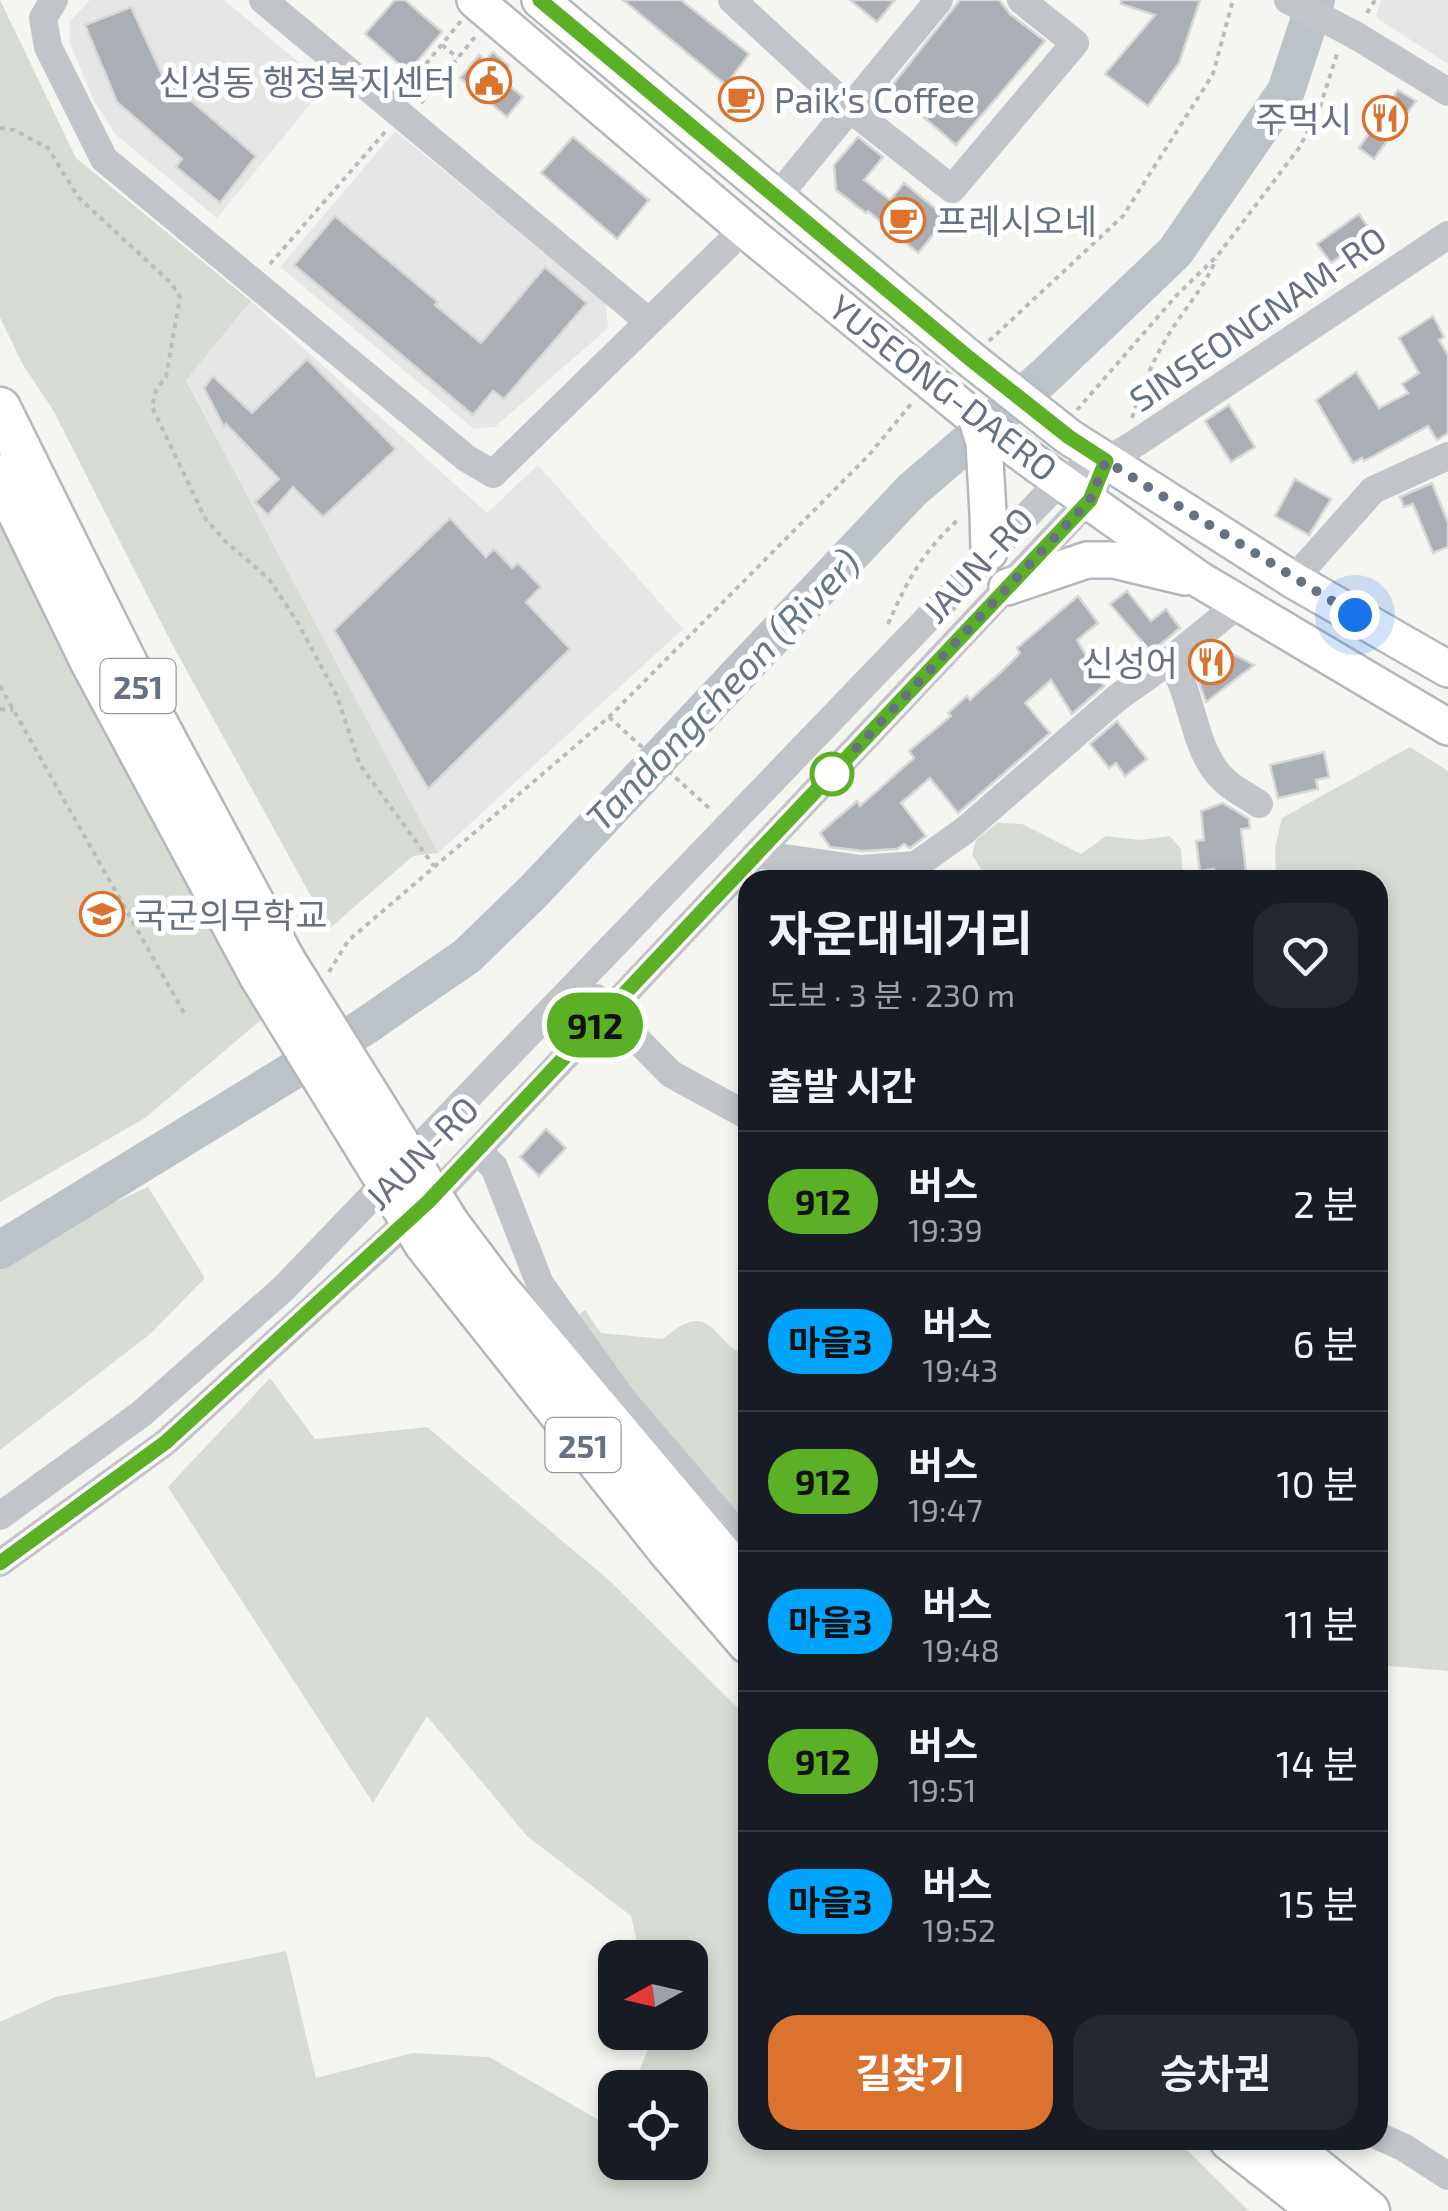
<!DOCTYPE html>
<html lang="ko">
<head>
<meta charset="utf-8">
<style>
	body { margin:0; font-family:"Exo 2","Noto Sans KR",sans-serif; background:#242831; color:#f1f3f6; height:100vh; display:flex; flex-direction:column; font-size:38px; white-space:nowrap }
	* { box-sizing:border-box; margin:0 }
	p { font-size:32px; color:#9ea1a6 }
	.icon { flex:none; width:55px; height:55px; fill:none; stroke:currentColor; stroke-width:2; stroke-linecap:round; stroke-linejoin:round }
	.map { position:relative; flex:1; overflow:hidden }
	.panel { position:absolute; left:738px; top:870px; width:650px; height:1280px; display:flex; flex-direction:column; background:#171b24; border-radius:30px; box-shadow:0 5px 15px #0003 }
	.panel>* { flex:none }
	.badge { padding:0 20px; border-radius:32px; font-size:35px; line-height:65px }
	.needle { width:65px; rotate:262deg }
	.tools { position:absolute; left:598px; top:1940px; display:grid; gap:20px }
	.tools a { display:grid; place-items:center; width:110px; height:110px; border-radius:20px; background:#171b24; box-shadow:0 5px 15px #0003; font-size:50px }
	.you { position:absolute; width:50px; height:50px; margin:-25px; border:8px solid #fff; border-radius:50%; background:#1a73e8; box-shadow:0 0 0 15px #1a73e833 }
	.map>.badge { position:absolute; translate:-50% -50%; box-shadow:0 0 0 5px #fff }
	h2 { padding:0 30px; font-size:38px; line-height:90px }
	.round { display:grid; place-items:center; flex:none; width:105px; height:105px; border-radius:30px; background:#242831 }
	.summary { display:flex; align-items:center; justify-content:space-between; height:170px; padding:0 30px }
	h1 { font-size:48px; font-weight:700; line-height:75px }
	.cta { display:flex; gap:20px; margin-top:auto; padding:20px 30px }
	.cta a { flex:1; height:115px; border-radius:30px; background:#db722d; color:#fff; font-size:40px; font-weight:700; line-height:115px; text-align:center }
	.cta a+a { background:#242831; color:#f1f3f6 }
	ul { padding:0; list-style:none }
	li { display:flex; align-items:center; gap:30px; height:140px; padding:0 30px; border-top:2px solid #363941 }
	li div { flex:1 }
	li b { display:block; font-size:38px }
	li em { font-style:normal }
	li .badge { min-width:110px; font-weight:700; text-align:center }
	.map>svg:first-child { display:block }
</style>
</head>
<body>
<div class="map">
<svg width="1448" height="2211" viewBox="0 0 1448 2211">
	<rect width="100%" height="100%" fill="#f5f6f2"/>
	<g fill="#e6e6e6">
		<path d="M 90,0 L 224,0 L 326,85 L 217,218 L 116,135 L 94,101 L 69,41 L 70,21 Z"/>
		<path d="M 1381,0 L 1448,0 L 1448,64 L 1378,19 L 1376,14 Z"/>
		<path d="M 395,131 L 606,303 L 608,328 L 495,427 L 474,429 L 280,267 Z"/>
		<path d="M 251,301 L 487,513 L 538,465 L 683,629 L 438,853 L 186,379 Z"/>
	</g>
	<g fill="#d6dcd4">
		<path d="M 0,0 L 76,158 L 251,301 L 186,380 L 438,853 L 413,856 L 329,929 L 171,642 L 53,410 L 23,365 L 0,317 Z"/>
		<path d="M 0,516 L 76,672 L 261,1020 L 145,1118 L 0,1202 Z"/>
		<path d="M 1410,747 L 1448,771 L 1448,1671 L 1378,1665 L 1378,880 L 1276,880 L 1275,848 L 1282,818 Z"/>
		<path d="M 997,823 L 1022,824 L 1081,854 L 1106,836 L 1140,840 L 1170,836 L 1181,849 L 1183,877 L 1187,880 L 987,880 L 972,854 L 976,840 Z"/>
		<path d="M 148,1187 L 205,1278 L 150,1334 L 0,1450 L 0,1265 L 63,1226 Z"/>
		<path d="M 585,1310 L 601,1333 L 663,1339 C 714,1294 712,1346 747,1355 L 747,1533 L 573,1319 Z"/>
		<path d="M 270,1378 L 315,1439 L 427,1427 L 610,1581 L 747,1717 L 748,2140 L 1177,2140 L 1249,2211 L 0,2211 L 0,2022 L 55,1997 L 286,1951 L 316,2078 L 413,2053 L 489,2057 L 613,2128 L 615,2126 L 615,2162 L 690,2162 L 690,2088 L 632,2087 L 655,2033 L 690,2032 L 690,1958 L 640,1957 L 631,1916 L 527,1836 L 427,1716 L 373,1803 L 168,1487 Z"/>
	</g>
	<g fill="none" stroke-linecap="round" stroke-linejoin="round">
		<path stroke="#bbc3c9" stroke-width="38" d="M 0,1250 L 364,1027 L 467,956 L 533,892 L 912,490 L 1044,377 L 1175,252 L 1286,91 L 1316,0"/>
	</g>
	<g fill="#aaafb6" stroke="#d7d7d5" stroke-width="2.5">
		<path d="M 395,0 L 405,0 L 442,32 L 408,72 L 365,34 Z"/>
		<path d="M 623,0 L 681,0 L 749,54 L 726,85 Z"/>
		<path d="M 850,0 L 895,0 L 877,22 Z"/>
		<path d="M 960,0 L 999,0 L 1010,14 L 1045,41 L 956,145 L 890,88 Z"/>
		<path d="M 1121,0 L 1200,0 L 1179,63 L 1148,106 L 1105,74 L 1155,15 L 1121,4 Z"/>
		<path d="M 131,7 L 163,77 L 256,156 L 220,203 L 176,167 L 182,159 L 117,102 L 85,25 Z"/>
		<path d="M 493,52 L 509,66 L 500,78 L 523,97 L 507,117 L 460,78 L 479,55 L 486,60 Z"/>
		<path d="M 1398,90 L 1416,101 L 1374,159 L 1359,148 Z"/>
		<path d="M 573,137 L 649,200 L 617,239 L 541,173 Z"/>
		<path d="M 858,137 L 883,157 L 864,180 L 890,200 L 904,183 L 947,218 L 918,253 L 868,211 L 866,213 L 836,190 L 834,165 Z"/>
		<path d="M 1359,214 L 1372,233 L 1331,263 L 1317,244 Z"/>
		<path d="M 335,216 L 438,302 L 435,305 L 481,343 L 545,267 L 587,303 L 504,399 L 493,391 L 473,415 L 294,265 Z"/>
		<path d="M 1433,316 L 1444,337 L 1439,340 L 1448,355 L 1448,433 L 1437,440 L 1428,426 L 1364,461 L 1362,458 L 1353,463 L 1316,400 L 1356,372 L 1379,408 L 1408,393 L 1402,384 L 1419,373 L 1399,338 Z"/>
		<path d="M 307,359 L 396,449 L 323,517 L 293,487 L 268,515 L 255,502 L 279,479 L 226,424 L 224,427 L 204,388 L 213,376 L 252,413 Z"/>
		<path d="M 1229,405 L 1255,447 L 1231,462 L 1205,421 Z"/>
		<path d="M 1295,479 L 1331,499 L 1309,535 L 1275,516 Z"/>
		<path d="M 1432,483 L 1448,523 L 1448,547 L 1433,553 L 1413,504 L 1404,507 L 1400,497 Z"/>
		<path d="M 450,518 L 486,557 L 494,549 L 512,568 L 518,563 L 541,587 L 526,602 L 570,649 L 428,789 L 334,630 Z"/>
		<path d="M 1127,591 L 1151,621 L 1166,609 L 1180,628 L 1151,652 L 1110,604 Z"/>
		<path d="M 1078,596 L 1098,623 L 1077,640 L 1104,686 L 1072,714 L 1051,680 L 1025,703 L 1050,733 L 958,813 L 930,778 L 901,803 L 926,836 L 910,848 L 904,844 L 897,849 L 862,851 L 830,847 L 820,833 L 857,801 L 860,806 L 914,758 L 909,751 L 951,716 L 948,713 L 967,696 L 970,700 L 1003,670 L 1020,653 L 1017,648 Z"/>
		<path d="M 1217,646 L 1254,665 L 1206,702 L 1193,666 Z"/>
		<path d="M 1117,721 L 1147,759 L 1125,776 L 1116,763 L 1109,768 L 1090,744 Z"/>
		<path d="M 1324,752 L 1329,777 L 1316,780 L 1318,789 L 1278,798 L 1270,765 Z"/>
		<path d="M 1223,803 L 1249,819 L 1250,828 L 1241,829 L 1247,880 L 1216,880 L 1214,869 L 1200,871 L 1196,841 L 1204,840 L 1201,811 Z"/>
		<path d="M 546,1129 L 566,1148 L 539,1176 L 520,1157 Z"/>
	</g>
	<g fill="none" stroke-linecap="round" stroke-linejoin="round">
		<defs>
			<g id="major">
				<path d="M 475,0 L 744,229 L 977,420"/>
				<path d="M 540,0 L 969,358"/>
				<path d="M 1069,437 L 1293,580 L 1448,669"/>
				<path d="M 1039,466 L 1200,580 L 1448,727"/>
				<path d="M 988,513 L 989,552"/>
				<path d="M 1007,587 L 1087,560 L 1114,560 L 1185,577"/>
			</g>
			<g id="highway">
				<path d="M 0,408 L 152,714 L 285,961"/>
				<path d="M 0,475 L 90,660 L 260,976"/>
				<path d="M 449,1224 L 497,1288 L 748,1586"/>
				<path d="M 425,1244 L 668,1550 L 748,1643"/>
				<path d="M 1230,2140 L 1320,2211"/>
				<path d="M 1281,2140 L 1369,2211"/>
			</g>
		</defs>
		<use href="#major" stroke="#b4b7bc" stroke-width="40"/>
		<use href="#highway" stroke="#b4b6ba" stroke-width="45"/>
		<g stroke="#b9bbbe" stroke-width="4" stroke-dasharray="5 5" stroke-linecap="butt">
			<path d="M 1367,13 L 1375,0"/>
			<path d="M 442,45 L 458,58"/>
			<path d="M 407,87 L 461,21"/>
			<path d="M 421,103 L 475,37"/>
			<path d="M 0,128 L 14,130 L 48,148 L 78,197 L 172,284 L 180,297 L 166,377 L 156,390 L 152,407 L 205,518 L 224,540 L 269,579 L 298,623 L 337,696 L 360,765 L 434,866"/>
			<path d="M 270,264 L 385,132"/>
			<path d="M 989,341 L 1123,216 L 1213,74 L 1233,0"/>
			<path d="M 1077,410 L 1176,296 L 1218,255 L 1299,148 L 1319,110 L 1337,54"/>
			<path d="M 1132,418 C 1141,390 1151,364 1166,339 C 1182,311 1204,289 1216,259"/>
			<path d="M 888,624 C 908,579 923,551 960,518"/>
			<path d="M 0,686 L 184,1013"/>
			<path d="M 0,709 L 13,710"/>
			<path d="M 609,717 L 709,808"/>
			<path d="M 329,972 L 348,941 L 609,717 L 869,455 L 911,404"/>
		</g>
		<g stroke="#c1c4c8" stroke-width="28">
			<path d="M 54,0 L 43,18 L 48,47 L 104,159 L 466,458 L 493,474 L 744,229"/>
			<path d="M 263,0 L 648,321"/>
			<path d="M 732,0 L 849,108 L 952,189 L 1075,43 L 1021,0"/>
			<path d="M 1355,35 L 1448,92"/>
			<path d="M 777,197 L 939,0"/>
			<path d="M 1293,580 L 1373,490 L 1448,456"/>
			<path d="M 1170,660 C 1194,697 1192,745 1220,776 C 1230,788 1246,795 1259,804"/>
			<path d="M 756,854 L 861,869 L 916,865 L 964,831 L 1117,698 L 1170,660 L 1240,603"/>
			<path d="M 596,998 L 671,1074 L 748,1116"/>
			<path d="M 477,1151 L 494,1167 L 540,1284 L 623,1400 L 748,1546"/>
			<path d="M 0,1516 L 141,1414 L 283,1289 L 1062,479 L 1106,461 L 1136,443 L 1448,235"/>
			<path d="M 0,1563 L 166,1442 L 428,1203 L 1089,500 L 1096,485"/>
			<path d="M 1378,2136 L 1403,2147 L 1448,2176"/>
		</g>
		<use href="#major" stroke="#fff" stroke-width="35"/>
		<use href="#highway" stroke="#fff" stroke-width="40"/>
		<defs>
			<g id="major-bridge">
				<path d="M 969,358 L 1069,437"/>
				<path d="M 977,420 L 984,443 L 988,513"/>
				<path d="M 977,420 L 1039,466"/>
			</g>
			<g id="highway-bridge">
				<path d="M 285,961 L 449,1224"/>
				<path d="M 260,976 L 425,1244"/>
			</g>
		</defs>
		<use href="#major-bridge" stroke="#b4b7bc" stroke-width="40" stroke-linecap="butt"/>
		<use href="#highway-bridge" stroke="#b4b6ba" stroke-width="45" stroke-linecap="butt"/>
		<path stroke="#c1c4c8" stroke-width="28" d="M 1288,0 L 1355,35"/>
		<use href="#major-bridge" stroke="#fff" stroke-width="35"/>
		<use href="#highway-bridge" stroke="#fff" stroke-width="40"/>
	</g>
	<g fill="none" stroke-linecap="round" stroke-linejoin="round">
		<defs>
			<path id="line" d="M 0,1563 L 166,1442 L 428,1202 L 1090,500 L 1106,461 L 1069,437 L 969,358 L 540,0"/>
		</defs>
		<use href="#line" stroke="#fff" stroke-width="22"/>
		<use href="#line" stroke="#5bb025" stroke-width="15"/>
		<path stroke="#667182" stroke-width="10" stroke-dasharray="0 18" d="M 832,774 L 1090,500 L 1106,461 L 1355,615"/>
	</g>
	<defs>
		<symbol id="civic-ring" viewBox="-11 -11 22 22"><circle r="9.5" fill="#fff" stroke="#db722d" stroke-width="1.5"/><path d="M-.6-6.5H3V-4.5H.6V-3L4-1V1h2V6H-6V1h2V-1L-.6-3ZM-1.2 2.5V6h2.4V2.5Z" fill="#db722d"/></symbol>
		<symbol id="cafe-ring" viewBox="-11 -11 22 22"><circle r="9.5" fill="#fff" stroke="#db722d" stroke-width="1.5"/><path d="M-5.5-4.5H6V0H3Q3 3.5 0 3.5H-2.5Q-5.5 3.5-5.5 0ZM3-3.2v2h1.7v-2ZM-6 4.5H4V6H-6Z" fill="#db722d"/></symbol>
		<symbol id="restaurant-ring" viewBox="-11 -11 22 22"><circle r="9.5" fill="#fff" stroke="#db722d" stroke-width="1.5"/><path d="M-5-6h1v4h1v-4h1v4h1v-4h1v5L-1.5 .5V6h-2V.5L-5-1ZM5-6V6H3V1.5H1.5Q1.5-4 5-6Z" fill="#db722d"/></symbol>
		<symbol id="university-ring" viewBox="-11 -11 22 22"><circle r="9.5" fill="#fff" stroke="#db722d" stroke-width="1.5"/><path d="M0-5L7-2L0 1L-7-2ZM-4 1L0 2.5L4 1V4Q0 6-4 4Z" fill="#db722d"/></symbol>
	</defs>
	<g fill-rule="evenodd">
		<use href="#civic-ring" x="464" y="56" width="50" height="50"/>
		<use href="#cafe-ring" x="716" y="74" width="50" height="50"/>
		<use href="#restaurant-ring" x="1360" y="93" width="50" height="50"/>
		<use href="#cafe-ring" x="878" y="195" width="50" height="50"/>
		<use href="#restaurant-ring" x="1186" y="637" width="50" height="50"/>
		<use href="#university-ring" x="77" y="889" width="50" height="50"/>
	</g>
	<circle fill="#fff" stroke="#5bb025" stroke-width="5" cx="832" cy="774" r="20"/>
	<g text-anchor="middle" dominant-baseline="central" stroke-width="10" stroke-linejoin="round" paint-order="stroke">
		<g fill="#fff" stroke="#949ca8" stroke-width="2.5">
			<rect x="100.5" y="659" width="75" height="54" rx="8"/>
			<rect x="545.5" y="1418" width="75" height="54" rx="8"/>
		</g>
		<g font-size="32" font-weight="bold" fill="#667182">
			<text x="138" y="686">251</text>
			<text x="583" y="1445">251</text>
		</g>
		<g font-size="35" fill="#667182" stroke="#fff" text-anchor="end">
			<text x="456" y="81">신성동 행정복지센터</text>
			<text x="774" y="99" text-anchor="start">Paik's Coffee</text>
			<text x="1352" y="118">주먹시</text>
			<text x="936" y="220" text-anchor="start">프레시오네</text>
			<text x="1178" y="662">신성어</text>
			<text x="134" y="914" text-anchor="start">국군의무학교</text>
		</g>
		<g font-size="35" fill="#667182" stroke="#fff">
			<text transform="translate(1257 318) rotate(-34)">SINSEONGNAM-RO</text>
			<text transform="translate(944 387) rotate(38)">YUSEONG-DAERO</text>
			<text transform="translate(977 564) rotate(-47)">JAUN-RO</text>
			<text transform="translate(421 1152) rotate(-45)">JAUN-RO</text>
		</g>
		<g font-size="38" font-style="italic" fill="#677885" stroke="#fff">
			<text transform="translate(722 689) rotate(-46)">Tandongcheon (River)</text>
		</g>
	</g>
</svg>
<div class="tools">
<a><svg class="needle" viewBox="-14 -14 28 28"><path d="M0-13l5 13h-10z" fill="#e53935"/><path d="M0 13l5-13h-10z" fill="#9ea1a6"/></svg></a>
<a><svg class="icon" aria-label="locate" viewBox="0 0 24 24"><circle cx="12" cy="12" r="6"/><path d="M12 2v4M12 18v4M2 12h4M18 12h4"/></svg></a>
</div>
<div class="you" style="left:1355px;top:615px"></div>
<b class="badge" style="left:595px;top:1025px;background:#5bb025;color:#111">912</b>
<section class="panel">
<div class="summary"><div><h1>자운대네거리</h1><p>도보 · 3 분 · 230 m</p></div><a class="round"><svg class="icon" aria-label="heart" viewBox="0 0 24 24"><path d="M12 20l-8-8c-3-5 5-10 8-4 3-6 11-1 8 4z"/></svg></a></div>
<h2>출발 시간</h2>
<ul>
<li><span class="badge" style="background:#5bb025;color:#111">912</span><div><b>버스</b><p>19:39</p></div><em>2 분</em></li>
<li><span class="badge" style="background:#00a3fb;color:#111">마을3</span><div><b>버스</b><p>19:43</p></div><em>6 분</em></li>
<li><span class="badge" style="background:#5bb025;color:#111">912</span><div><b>버스</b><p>19:47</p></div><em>10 분</em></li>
<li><span class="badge" style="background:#00a3fb;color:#111">마을3</span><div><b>버스</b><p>19:48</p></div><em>11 분</em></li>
<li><span class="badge" style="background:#5bb025;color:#111">912</span><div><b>버스</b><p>19:51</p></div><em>14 분</em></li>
<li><span class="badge" style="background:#00a3fb;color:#111">마을3</span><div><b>버스</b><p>19:52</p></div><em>15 분</em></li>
</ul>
<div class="cta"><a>길찾기</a><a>승차권</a></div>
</section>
</div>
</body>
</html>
